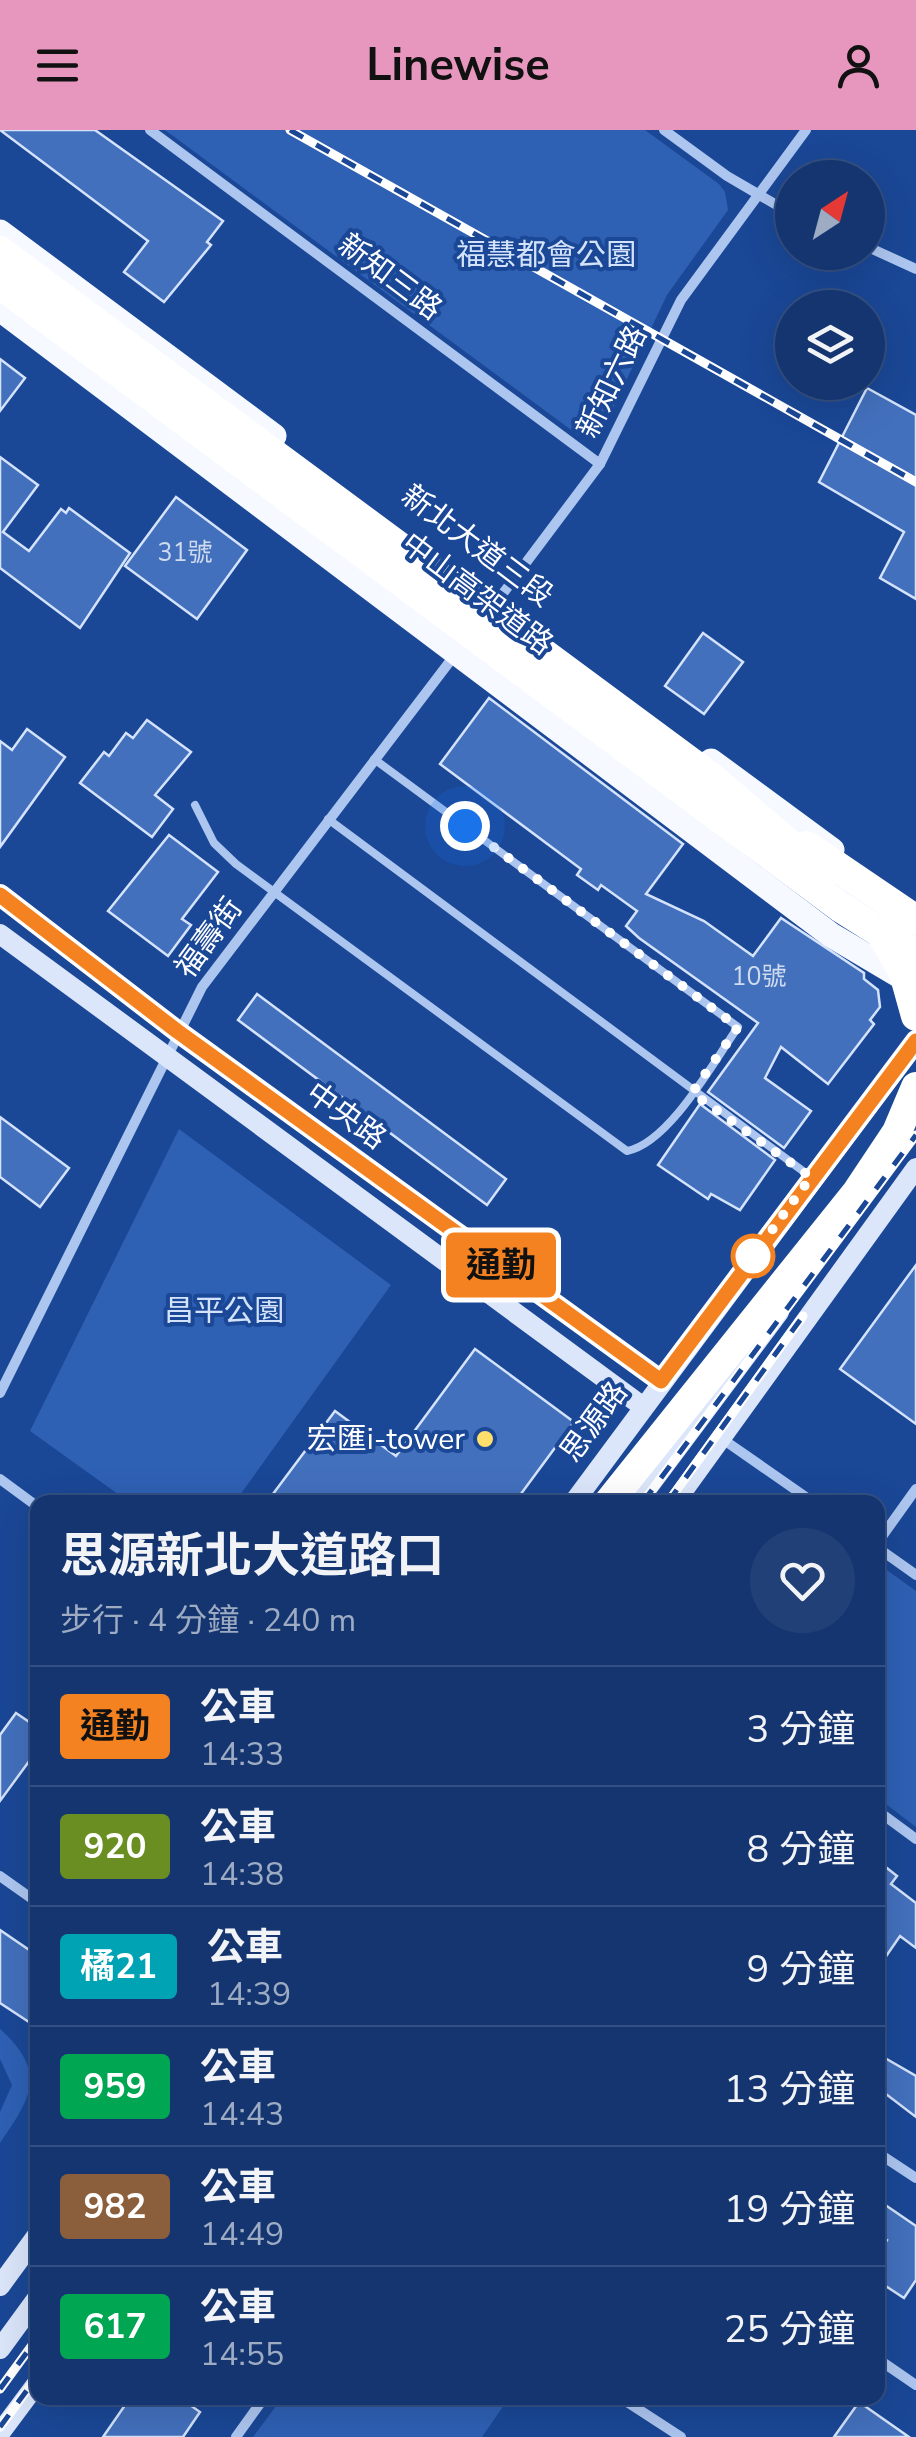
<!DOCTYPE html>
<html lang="zh-TW">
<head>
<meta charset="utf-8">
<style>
	body { margin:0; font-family:"Nunito Sans","Noto Sans TC",sans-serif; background:#214078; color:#f1f3f6; height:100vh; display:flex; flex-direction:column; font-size:38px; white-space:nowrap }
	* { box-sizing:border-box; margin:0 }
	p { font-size:32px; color:#9dabc3 }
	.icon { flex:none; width:55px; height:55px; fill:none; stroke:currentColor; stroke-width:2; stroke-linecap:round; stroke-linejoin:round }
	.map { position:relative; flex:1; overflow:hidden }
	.drawer { position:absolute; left:30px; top:1365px; width:855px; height:910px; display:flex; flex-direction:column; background:#143570; border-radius:20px; box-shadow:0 10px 40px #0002,0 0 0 2px #335083 }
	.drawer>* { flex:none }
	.badge { padding:0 20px; border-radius:8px; font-size:35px; line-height:65px }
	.needle { width:65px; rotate:36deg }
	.tools { position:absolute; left:775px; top:30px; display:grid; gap:20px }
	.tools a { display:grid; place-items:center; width:110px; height:110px; border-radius:50%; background:#143570; box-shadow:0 10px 40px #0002,0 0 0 2px #335083; font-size:50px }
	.you { position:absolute; width:50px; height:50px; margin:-25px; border:8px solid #fff; border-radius:50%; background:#1a73e8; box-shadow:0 0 0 15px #1a73e833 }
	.map>.badge { position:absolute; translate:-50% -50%; box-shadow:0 0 0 5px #fff }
	.round { display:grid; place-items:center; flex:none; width:105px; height:105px; border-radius:52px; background:#214078 }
	.headline { display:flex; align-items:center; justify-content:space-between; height:170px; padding:0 30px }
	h1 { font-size:48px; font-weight:700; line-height:75px }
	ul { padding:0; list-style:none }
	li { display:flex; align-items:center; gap:30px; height:120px; padding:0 30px; border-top:2px solid #335083 }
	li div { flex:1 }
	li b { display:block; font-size:38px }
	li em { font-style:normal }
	li .badge { min-width:110px; font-weight:700; text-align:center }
	header { display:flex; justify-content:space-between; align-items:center; height:130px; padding:0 30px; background:#e797bd; color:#111; font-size:45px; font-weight:700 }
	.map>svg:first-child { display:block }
</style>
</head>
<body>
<header><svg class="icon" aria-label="menu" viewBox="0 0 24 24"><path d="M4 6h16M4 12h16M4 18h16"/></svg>Linewise<svg class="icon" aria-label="person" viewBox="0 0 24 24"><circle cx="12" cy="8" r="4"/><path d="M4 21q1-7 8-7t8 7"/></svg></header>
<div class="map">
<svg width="916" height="2307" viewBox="0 0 916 2307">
	<rect width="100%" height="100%" fill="#1a4796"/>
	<g fill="#2e60b4">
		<path d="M 165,0 L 645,0 L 719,54 L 725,62 L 728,80 L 667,165 L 604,297 L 588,308 L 578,305 Z"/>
		<path d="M 179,999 L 391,1155 L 235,1372 L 129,1372 L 30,1301 Z"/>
		<path d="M 878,1438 L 884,1438 L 916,1461 L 916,1697 L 878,1668 Z"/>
		<path d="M 0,1899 C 48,1942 31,1968 0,2013 L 0,1982 L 12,1955 L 0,1929 Z"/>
		<path d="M 282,2268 L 509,2268 L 482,2307 L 253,2307 Z"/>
	</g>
	<g fill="#4370bd" stroke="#d4e3fb" stroke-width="2.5">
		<path d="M 0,0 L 95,0 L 223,91 L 207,112 L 211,115 L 164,172 L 124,142 L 148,111 Z"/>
		<path d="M 0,229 L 25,248 L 0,281 Z"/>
		<path d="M 867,258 L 916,285 L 916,469 L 880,448 L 904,402 L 819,352 Z"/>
		<path d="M 0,327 L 38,355 L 3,402 L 29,421 L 61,379 L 66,383 L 69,378 L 130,423 L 80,498 L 0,438 Z"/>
		<path d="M 176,367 L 247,420 L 197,489 L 125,436 Z"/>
		<path d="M 703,503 L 743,532 L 704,584 L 665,556 Z"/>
		<path d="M 489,568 L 683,714 L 646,764 L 704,791 L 753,826 L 781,788 L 864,843 L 864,849 L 878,860 L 880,877 L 870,890 L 874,894 L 828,954 L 781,917 L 765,948 L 811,981 L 784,1018 L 708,962 L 758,893 L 639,808 L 626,796 L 637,781 L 601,755 L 598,760 L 577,745 L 581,739 L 440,634 Z"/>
		<path d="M 147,590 L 191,622 L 155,665 L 173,679 L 152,707 L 80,653 L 104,622 L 109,626 L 126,603 L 133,608 Z"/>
		<path d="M 27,599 L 65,627 L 0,717 L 0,611 L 12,620 Z"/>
		<path d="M 169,705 L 218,742 L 182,789 L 191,795 L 168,826 L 108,781 Z"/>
		<path d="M 257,864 L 506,1049 L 487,1075 L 238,890 Z"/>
		<path d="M 700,974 L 775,1030 L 740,1080 L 711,1064 L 708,1069 L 658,1035 Z"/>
		<path d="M 0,987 L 69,1038 L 40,1077 L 0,1047 Z"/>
		<path d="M 916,1135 L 916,1294 L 840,1239 Z"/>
		<path d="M 475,1219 L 574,1292 L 515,1372 L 267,1372 L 335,1281 L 396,1326 Z"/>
		<path d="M 16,1583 L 38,1598 L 38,1619 L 0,1671 L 0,1605 Z"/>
		<path d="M 878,1731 L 897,1746 L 891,1754 L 916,1773 L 916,1818 L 900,1806 L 878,1838 Z"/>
		<path d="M 0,1800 L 38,1826 L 38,1898 L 0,1873 Z"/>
		<path d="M 878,1924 L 916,1946 L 916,1987 L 878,1958 Z"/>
		<path d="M 878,2070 L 916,2096 L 916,2150 L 904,2168 L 878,2151 L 878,2124 L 887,2110 L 878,2104 Z"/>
		<path d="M 130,2268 L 180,2268 L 200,2282 L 183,2307 L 103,2307 Z"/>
		<path d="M 859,2272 L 909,2307 L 834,2307 Z"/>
	</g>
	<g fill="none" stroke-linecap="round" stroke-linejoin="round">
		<g stroke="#adc6f0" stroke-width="8">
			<path d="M 195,675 L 214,713 L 236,734 L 627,1021 C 669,1013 713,933 738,897 L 374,629"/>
			<path d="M 328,689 L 811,1047"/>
		</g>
		<g stroke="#adc6f0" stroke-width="10">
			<path d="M 150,0 L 600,334"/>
			<path d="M 664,0 L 727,46 L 792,84"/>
			<path d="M 868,117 L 916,139"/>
			<path d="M 489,482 L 600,334 L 681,170 L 806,0"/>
			<path d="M 0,1263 L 202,857 L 457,522"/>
			<path d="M 721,1308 L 813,1372"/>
			<path d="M 0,1349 L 38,1377"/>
			<path d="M 878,1412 L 916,1359"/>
			<path d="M 878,1418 L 916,1445"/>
			<path d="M 878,1681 L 916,1709"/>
			<path d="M 0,1746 L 38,1773"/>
			<path d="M 878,2023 L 916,2048"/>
			<path d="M 878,2229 L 916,2255"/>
			<path d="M 621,2268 L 681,2307"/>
			<path d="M 236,2307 L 264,2268"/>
		</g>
		<g stroke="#dbe6fb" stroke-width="20">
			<path d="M 0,765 L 177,901 L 661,1251"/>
			<path d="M 0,804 L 642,1276"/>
			<path d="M 574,1372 L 916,911"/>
			<path d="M 637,1372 L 779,1182"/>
			<path d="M 675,1372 L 916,1038"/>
			<path d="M 0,2156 L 38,2104"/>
			<path d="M 0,2219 L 38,2167"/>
			<path d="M 0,2303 L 38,2252"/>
		</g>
		<g stroke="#f6f9ff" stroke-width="25">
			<path d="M 0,102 L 274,306"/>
			<path d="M 0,179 L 831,805 L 912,853"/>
			<path d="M 711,631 L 832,720"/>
			<path d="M 809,734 L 916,806"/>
		</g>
		<g stroke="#fff" stroke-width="30">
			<path d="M 0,121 L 106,200"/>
			<path d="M 807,716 L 916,790"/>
			<path d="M 609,1372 L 857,1062 L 897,1002 L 916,957"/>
		</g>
		<defs>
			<g id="rail">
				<path d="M 290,0 L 916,352"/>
				<path d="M 643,1372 L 916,1005"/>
				<path d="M 668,1372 L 803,1186"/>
				<path d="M 0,2259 L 38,2207"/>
				<path d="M 0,2297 L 38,2245"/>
			</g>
		</defs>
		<use href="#rail" stroke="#fff" stroke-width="9"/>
		<use href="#rail" stroke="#1a4796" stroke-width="5" stroke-dasharray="15" stroke-linecap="butt"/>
		<g stroke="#fff" stroke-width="30">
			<path d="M 0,154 L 840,777 L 916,825"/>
			<path d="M 106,200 L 708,645 L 824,744"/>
			<path d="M 883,806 L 904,843 L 916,886"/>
		</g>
	</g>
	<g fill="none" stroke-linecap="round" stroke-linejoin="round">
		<defs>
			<path id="line" d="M 0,765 L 177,901 L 661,1251 L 916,911"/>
		</defs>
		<use href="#line" stroke="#fff" stroke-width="22"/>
		<use href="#line" stroke="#f58220" stroke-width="15"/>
		<path stroke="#fff" stroke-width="10" stroke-dasharray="0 18" d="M 465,696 L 738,897 L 692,963 L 811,1047 L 747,1134 L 753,1126"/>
	</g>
	<circle fill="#fff" stroke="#f58220" stroke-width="5" cx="753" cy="1126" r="20"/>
	<circle fill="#ffdf6c" stroke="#1a4796" stroke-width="4" cx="485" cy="1309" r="10"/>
	<g text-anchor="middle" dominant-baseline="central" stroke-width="8" stroke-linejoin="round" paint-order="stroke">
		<g font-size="25" fill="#d0dbee">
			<text x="185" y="423">31號</text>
			<text x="759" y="847">10號</text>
		</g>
		<g font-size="30" fill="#d4e3fb" stroke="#1a4796">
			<text x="546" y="125">福慧都會公園</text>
			<text x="224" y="1181">昌平公園</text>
		</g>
		<g font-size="30" fill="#fff" stroke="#1a4796">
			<text transform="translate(390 147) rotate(37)">新知三路</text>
			<text transform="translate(612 252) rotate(-64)">新知六路</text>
			<text transform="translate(477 416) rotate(37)">新北大道三段</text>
			<text transform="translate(477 464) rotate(37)">中山高架道路</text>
			<text transform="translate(209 808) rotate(-54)">福壽街</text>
			<text transform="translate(346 986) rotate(36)">中央路</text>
			<text transform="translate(594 1292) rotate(-54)">思源路</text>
		</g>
		<g font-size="30" fill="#fff" stroke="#1a4796" text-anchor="end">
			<text x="465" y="1309">宏匯i-tower</text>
		</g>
	</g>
</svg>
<div class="tools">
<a><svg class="needle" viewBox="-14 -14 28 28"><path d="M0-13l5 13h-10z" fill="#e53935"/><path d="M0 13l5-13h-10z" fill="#9dabc3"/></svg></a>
<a><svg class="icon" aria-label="layers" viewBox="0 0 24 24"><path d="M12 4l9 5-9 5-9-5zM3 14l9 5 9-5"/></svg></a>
</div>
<div class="you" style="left:465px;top:696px"></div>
<b class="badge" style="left:501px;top:1135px;background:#f58220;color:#111">通勤</b>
<section class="drawer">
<div class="headline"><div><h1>思源新北大道路口</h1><p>步行 · 4 分鐘 · 240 m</p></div><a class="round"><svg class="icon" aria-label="heart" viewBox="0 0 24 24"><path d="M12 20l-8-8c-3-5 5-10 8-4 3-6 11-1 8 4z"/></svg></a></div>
<ul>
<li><span class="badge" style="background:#f58220;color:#111">通勤</span><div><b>公車</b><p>14:33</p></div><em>3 分鐘</em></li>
<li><span class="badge" style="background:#6b8e23;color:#fff">920</span><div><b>公車</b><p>14:38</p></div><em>8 分鐘</em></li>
<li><span class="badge" style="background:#00a3b4;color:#fff">橘21</span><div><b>公車</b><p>14:39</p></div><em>9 分鐘</em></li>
<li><span class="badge" style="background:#00a651;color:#fff">959</span><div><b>公車</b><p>14:43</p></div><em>13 分鐘</em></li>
<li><span class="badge" style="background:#8b5e3c;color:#fff">982</span><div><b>公車</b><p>14:49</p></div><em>19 分鐘</em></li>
<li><span class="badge" style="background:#00a651;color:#fff">617</span><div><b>公車</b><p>14:55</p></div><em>25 分鐘</em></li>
</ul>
</section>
</div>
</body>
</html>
